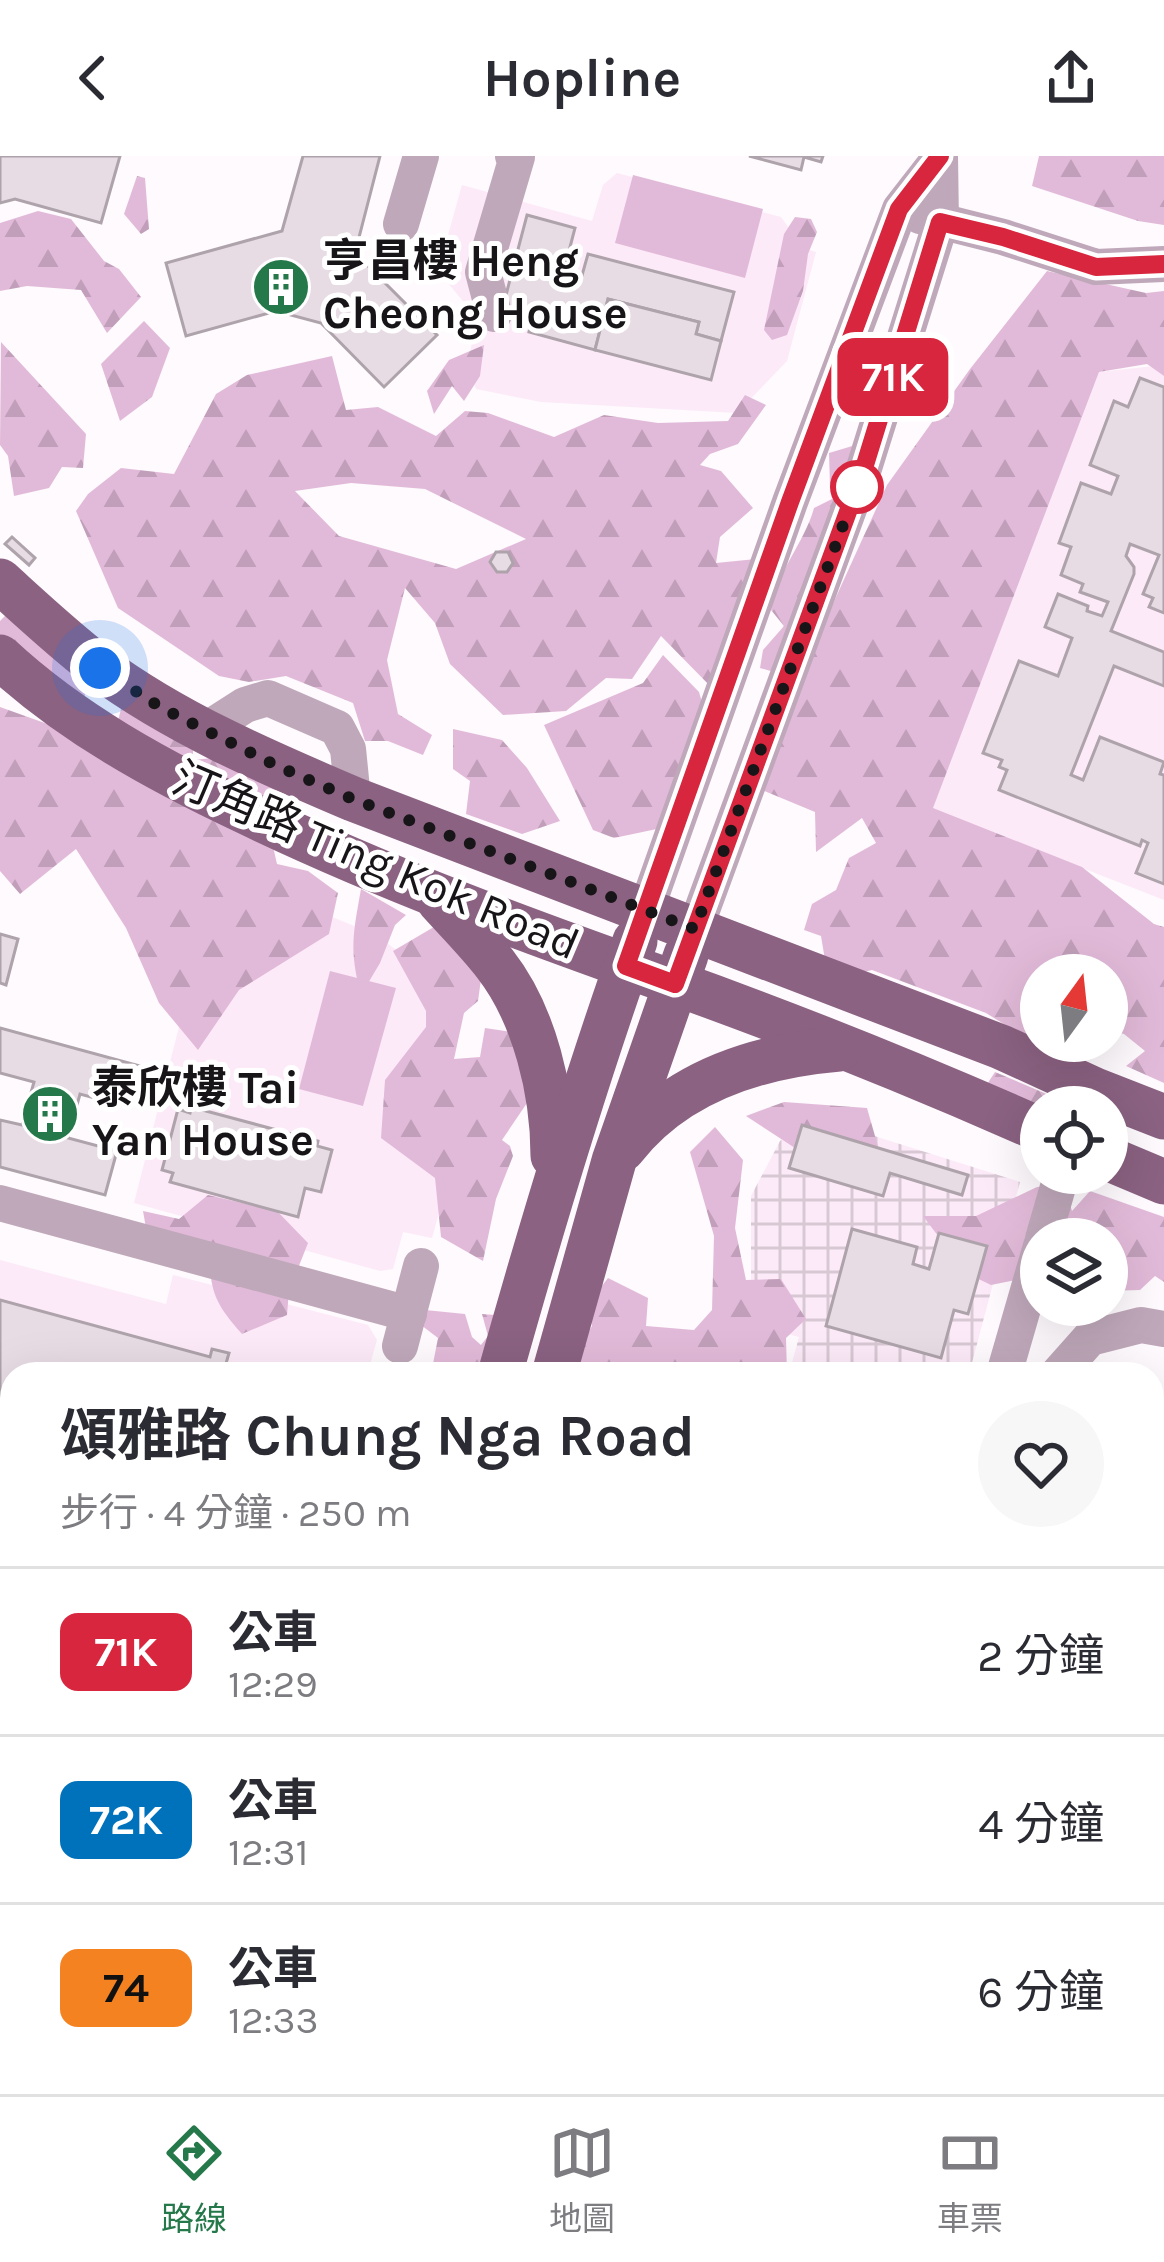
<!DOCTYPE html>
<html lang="zh-TW">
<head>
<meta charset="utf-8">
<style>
	body { margin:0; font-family:Karla,"Noto Sans TC",sans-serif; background:#f7f7f7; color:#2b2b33; height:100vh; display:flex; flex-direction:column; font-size:45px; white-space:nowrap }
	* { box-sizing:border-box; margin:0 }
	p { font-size:39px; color:#7c7c81 }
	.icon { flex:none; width:66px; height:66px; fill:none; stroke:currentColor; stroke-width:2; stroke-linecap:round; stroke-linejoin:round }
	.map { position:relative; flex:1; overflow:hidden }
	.details { position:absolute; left:0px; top:1206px; width:1164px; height:732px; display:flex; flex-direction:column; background:#fff; border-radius:36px 36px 0 0; box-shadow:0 12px 48px #0002 }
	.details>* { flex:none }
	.badge { padding:0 24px; border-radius:18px; font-size:42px; line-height:78px }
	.needle { width:78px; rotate:15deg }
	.controls { position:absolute; left:1020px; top:798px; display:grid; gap:24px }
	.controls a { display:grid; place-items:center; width:108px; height:108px; border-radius:50%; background:#fff; box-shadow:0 12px 48px #0002; font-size:60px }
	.you { position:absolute; width:60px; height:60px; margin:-30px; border:9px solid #fff; border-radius:50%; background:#1a73e8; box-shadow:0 0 0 18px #1a73e833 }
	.map>.badge { position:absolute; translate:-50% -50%; box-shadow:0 0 0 6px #fff }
	.round { display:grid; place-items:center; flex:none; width:126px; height:126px; border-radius:63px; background:#f7f7f7 }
	.head { display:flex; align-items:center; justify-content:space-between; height:204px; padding:0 60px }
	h1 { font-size:57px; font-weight:700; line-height:90px }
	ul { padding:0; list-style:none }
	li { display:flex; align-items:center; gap:36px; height:168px; padding:0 60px; border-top:3px solid #e1e1e2 }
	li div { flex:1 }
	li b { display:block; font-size:45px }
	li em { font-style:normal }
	li .badge { min-width:132px; font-weight:700; text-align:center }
	header { display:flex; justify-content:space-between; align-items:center; height:156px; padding:0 60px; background:#fff; font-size:54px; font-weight:700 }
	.dock { display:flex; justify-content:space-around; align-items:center; height:168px; border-top:3px solid #e1e1e2; background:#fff; font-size:33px; color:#7c7c81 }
	.dock a { display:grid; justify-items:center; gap:6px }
	.dock .active { color:#257849 }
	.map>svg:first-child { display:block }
</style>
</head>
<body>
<header><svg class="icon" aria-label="back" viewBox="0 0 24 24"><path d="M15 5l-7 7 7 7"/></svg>Hopline<svg class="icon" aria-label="share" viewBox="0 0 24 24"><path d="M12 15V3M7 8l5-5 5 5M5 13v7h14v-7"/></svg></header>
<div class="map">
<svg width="1164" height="1938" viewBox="0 0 1164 1938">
	<defs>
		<pattern id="industrial-grid" width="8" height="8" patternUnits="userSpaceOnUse" patternTransform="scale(3)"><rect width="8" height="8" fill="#fdeaf8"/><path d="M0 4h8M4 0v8" fill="none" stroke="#d8c8d4"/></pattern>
		<pattern id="forest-firs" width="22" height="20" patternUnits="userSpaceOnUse" patternTransform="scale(3)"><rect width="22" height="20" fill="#e2bad9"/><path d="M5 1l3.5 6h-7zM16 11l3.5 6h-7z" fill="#c19fba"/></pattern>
	</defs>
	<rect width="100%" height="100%" fill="#fefafd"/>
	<g fill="#fdeaf8">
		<path d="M 617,17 L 781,61 L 791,75 L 789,88 L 816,96 L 787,205 L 737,257 L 541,246 L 476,233 L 467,211 L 477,162 L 438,115 L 462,29 L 592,65 L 603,29 Z"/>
		<path d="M 1164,209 L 1164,744 L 932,653 L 1099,216 Z"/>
		<path d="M 229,718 L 378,780 L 417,810 L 444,843 L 450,1017 L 432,1082 L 403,1076 L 393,1113 L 380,1115 L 134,1047 L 190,828 Z"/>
		<path d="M 0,1104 L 166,1148 L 173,1119 L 368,1169 L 377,1184 L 369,1212 L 387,1218 L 12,1218 L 12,1480 L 0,1477 Z"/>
	</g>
	<path fill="url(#industrial-grid)" d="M 795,973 L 868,978 L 1020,1026 L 969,1218 L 789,1218 L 799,1181 L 751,1168 L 751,1040 L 780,985 Z"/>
	<g fill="#e2bad9">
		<path d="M 633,19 L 763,53 L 745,122 L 615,87 Z"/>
		<path d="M 330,815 L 396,832 L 363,950 L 299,933 Z"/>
		<path d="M 12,1342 L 12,1442 L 0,1439 L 0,1389 Z"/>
	</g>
	<g fill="url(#forest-firs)" fill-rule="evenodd">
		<path d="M 1039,0 L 1164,0 L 1164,69 L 1138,65 L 1032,30 Z"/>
		<path d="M 137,20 L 145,22 L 149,73 L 141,78 L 124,58 Z"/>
		<path d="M 38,55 L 71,63 L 104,105 L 119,113 L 141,141 L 107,177 L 81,134 L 27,130 L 0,135 L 0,67 Z"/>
		<path d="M 795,61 L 811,63 L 817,76 L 808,98 L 803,135 L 787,179 L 772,184 L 764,174 L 784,78 Z"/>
		<path d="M 1047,115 L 1146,137 L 1164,135 L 1164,220 L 1147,208 L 1099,216 L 933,652 L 1082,711 L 1154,768 L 1164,771 L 1164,927 L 1126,910 L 1145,895 L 1124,878 L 1107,874 L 1107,819 L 1041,819 L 1041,876 L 1028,883 L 986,857 L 872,814 L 851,819 L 826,810 L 821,780 L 804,774 L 812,748 L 836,734 L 849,702 L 876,687 L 862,662 L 816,696 L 815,656 L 755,631 L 795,531 L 887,329 L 970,213 Z"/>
		<path d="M 144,165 L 170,192 L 152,241 L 120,265 L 101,208 Z"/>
		<path d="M 1,186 L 86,278 L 83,312 L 62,311 L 49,332 L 14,340 L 8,300 L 0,289 Z"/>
		<path d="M 484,189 L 480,220 L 464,245 L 452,230 L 434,258 L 427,235 L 449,204 Z"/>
		<path d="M 332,200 L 346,254 L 378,251 L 436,280 L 465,255 L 488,257 L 554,281 L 604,259 L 658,267 L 728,265 L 745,239 L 766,249 L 738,288 L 710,298 L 700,309 L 721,315 L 753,352 L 720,381 L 716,407 L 756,403 L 715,535 L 661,480 L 632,523 L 606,522 L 566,555 L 503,559 L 450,508 L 435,467 L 405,432 L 387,504 L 398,558 L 432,579 L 423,599 L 388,585 L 365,585 L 353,547 L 286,520 L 249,526 L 219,520 L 118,452 L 76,355 L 88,338 L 121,312 L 174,318 L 216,238 L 247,219 ZM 351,327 L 425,333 L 526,383 L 456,413 L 339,380 L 295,335 Z"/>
		<path d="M 859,288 L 774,516 L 760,512 L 763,494 L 784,470 L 771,454 C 776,416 804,388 814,352 L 834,342 L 841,325 L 830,330 L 829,297 Z"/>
		<path d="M 9,456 L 87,528 L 84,543 L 0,507 L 0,465 Z"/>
		<path d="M 663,499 L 699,536 L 708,567 L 671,670 L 614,682 L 593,674 L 544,569 L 643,527 Z"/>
		<path d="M 0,551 L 81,580 L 116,573 L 121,553 L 193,562 L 193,604 L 213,602 L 277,622 L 271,682 L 277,708 L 308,715 L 338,737 L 329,778 L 239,834 L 198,894 L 159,847 L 126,772 L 76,693 L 20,738 L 0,715 Z"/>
		<path d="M 453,573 L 502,584 L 527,612 L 560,665 L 522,678 L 466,658 L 470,625 L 453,613 Z"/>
		<path d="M 361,733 L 406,759 L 395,769 L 380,807 L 361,839 C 349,794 353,778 361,733 Z"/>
		<path d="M 439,768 L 483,809 L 478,845 L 464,857 L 454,903 L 480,901 L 485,872 L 518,877 L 527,947 L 502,984 L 510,990 L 513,1000 L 496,1043 L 483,1105 L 441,1081 L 435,1022 L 381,982 L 385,924 L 426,871 L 426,855 L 393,795 Z"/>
		<path d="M 995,916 L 1077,951 L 1041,951 L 982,936 Z"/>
		<path d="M 784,946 L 867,952 L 881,1001 L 850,1022 L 795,992 L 746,960 Z"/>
		<path d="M 715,971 L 743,1004 L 735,1072 L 746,1124 L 781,1123 L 806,1163 L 786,1182 L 787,1218 L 569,1218 L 574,1200 L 592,1170 L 588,1148 L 608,1122 L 648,1142 L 646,1170 L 694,1174 L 712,1154 L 714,1080 L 690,996 Z"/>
		<path d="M 1064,1030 L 1072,1055 L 1090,1035 L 1164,1061 L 1164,1126 L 1155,1120 L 1140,1134 L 1107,1135 L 1107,1083 L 1041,1083 L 1041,1119 L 991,1129 L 966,1117 L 923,1060 L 976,1060 L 1037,1031 Z"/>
		<path d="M 208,1039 L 277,1055 L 308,1087 L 289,1135 L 287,1159 L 242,1178 C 210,1142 212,1134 207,1087 L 147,1078 L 143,1055 L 179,1063 Z"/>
		<path d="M 425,1154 L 465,1158 L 472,1181 L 481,1189 L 488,1180 L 482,1158 L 508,1160 L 492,1218 L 431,1218 L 438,1182 L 421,1169 Z"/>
		<path d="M 523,1926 L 620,1926 L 625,1938 L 518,1938 Z"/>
	</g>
	<g fill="#e7dbe4" stroke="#aea3ab" stroke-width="3">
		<path d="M 0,0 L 120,0 L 101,67 L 15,43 L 0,47 Z"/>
		<path d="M 303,0 L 380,0 L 355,97 L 437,179 L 384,231 L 321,167 L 276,155 L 186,180 L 166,107 L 282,75 Z"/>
		<path d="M 749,0 L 823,0 L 821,6 L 804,1 L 801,14 Z"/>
		<path d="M 527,59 L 575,72 L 563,118 L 581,123 L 588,98 L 734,136 L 721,185 L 696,178 L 699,166 L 608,143 L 595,194 L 529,176 L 532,165 L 501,158 Z"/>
		<path d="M 608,143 L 699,166 L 696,178 L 721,185 L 711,224 L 595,194 Z"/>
		<path d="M 1140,222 L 1164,231 L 1164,457 L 1149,451 L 1153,442 L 1143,438 L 1159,399 L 1130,388 L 1126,400 L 1134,411 L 1134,418 L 1111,475 L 1164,496 L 1164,530 L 1114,510 L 1071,619 L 1083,624 L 1100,581 L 1164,606 L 1160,618 L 1164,619 L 1164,728 L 1136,717 L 1148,687 L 1142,684 L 1140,690 L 999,634 L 1007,614 L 999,611 L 1002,604 L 983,597 L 1019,505 L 1058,520 L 1072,482 L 1045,471 L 1058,438 L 1088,450 L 1087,455 L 1102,460 L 1108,446 L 1080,436 L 1083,428 L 1061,419 L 1071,391 L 1059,387 L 1081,327 L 1111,338 L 1118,320 L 1090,309 L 1114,245 L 1128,251 Z"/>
		<path d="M 12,381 L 35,402 L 29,409 L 5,388 Z"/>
		<path d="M 496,396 L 508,396 L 513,407 L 507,416 L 497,416 L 490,406 Z"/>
		<path d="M 0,778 L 18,783 L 6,829 L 0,827 Z"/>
		<path d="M 0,872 L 140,910 L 128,951 L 80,938 L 68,982 L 117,995 L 105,1039 L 0,1011 L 0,964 L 22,969 L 34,926 L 0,917 Z"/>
		<path d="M 191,951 L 318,985 L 317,990 L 332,994 L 321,1036 L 305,1032 L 298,1061 L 170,1026 L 173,1017 L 162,1014 L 178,953 L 190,957 Z"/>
		<path d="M 802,969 L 968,1019 L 962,1039 L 890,1017 L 883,1040 L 789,1012 Z"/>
		<path d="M 852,1073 L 917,1091 L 913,1108 L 929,1113 L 939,1077 L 987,1090 L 968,1158 L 954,1154 L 941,1202 L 826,1170 Z"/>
		<path d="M 0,1144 L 210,1201 L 212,1193 L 229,1197 L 223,1218 L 82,1218 L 56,1210 L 54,1218 L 12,1218 L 12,1270 L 0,1266 Z"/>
		<path d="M 1164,1248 L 1164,1365 L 1152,1377 L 1152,1250 L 1157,1254 Z"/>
		<path d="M 1163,1465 L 1164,1526 L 1161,1538 L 1164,1541 L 1164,1593 L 1158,1588 L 1152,1595 L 1152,1476 Z"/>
		<path d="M 0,1715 L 12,1718 L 12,1916 L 0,1913 Z"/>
		<path d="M 743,1926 L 1098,1926 L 1095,1938 L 739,1938 Z"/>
		<path d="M 953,1926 L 1062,1926 L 1061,1928 L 1091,1937 L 988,1938 L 952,1928 Z"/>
	</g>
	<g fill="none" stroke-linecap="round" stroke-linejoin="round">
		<g stroke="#bfa8ba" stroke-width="36">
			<path d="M 920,60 L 1003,81 L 1096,111 L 1164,108"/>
			<path d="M 401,68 L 421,0"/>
			<path d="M 494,158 L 483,116 L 517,1 L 513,0"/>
			<path d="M 206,574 L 245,549 L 268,542 L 337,572 L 348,593 L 353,643"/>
			<path d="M 646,754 L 790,346 L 900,53 L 939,3"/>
			<path d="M 695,773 L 864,312 L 941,66 L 940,0"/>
			<path d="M 0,1047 L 409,1158"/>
			<path d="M 1043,1083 L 1062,1017"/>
			<path d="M 400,1190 L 421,1110"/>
			<path d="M 1004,1218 L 1041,1090"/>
			<path d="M 1058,1218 L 1090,1182 L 1141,1169 L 1164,1173"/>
			<path d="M 0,1546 L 12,1549"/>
			<path d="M 0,1595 L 12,1598"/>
			<path d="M 1152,1637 L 1164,1641"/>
			<path d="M 1152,1708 L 1164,1711"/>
			<path d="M 1152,1756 L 1164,1759"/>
		</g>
		<g stroke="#8b6282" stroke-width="45">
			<path d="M 0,425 C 32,454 64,484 98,510 C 175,567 266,606 353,643 L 1001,891 L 1095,934 L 1164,961"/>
			<path d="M 0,501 C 71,567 159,615 246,656 C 383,722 525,774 669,825 C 795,870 919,920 1041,974"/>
			<path d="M 439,745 C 458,766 478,786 495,808 C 535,859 553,937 553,1000"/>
			<path d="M 623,993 C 675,926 757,900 839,893"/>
			<path d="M 1107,1002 L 1164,1026"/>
			<path d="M 500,1218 C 541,1072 584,928 635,785"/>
			<path d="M 554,1218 L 614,1005 L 686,799"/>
			<path d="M 439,1938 L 440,1926"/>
			<path d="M 492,1938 L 492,1926"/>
		</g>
	</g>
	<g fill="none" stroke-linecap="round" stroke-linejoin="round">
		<defs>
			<path id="line" d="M 940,0 L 899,53 L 790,346 L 626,810 L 675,828 L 864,312 L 940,66 L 1003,81 L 1096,111 L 1164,108"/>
		</defs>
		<use href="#line" stroke="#fff" stroke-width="27"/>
		<use href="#line" stroke="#d7263d" stroke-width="18"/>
		<path stroke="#181518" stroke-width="12" stroke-dasharray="0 21.6" d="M 100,512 L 160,551 L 277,610 L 353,643 L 695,773 L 864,312 L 857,331"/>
	</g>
	<defs>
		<symbol id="building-disc" viewBox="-11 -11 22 22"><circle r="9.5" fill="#257849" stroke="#fff"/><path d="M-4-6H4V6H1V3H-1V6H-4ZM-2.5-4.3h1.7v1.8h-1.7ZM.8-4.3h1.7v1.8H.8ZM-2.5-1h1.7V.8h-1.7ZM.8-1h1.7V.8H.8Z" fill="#fff"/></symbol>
	</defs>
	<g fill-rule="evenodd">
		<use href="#building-disc" x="248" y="98" width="66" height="66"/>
		<use href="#building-disc" x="17" y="925" width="66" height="66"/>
	</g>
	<circle fill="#fff" stroke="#d7263d" stroke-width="6" cx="857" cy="331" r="24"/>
	<g text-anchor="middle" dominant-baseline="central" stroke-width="10" stroke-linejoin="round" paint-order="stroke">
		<g font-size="45" font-weight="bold" fill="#181518" stroke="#fff" text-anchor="start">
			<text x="323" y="105">亨昌樓 Heng<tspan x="323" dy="52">Cheong House</tspan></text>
			<text x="92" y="932">泰欣樓 Tai<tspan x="92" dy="52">Yan House</tspan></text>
		</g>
		<g font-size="45" fill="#181518" stroke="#fff">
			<text transform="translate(376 705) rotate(23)">汀角路 Ting Kok Road</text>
		</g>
	</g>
</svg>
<div class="controls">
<a><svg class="needle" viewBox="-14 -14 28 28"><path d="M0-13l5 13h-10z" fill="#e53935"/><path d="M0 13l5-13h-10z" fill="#7c7c81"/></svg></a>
<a><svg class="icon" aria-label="locate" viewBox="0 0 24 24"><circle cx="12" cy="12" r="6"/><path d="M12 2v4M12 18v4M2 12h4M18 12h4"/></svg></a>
<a><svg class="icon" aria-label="layers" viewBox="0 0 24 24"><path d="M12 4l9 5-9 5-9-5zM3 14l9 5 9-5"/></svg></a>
</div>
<div class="you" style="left:100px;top:512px"></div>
<b class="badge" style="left:893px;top:221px;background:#d7263d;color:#fff">71K</b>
<section class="details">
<div class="head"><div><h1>頌雅路 Chung Nga Road</h1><p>步行 · 4 分鐘 · 250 m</p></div><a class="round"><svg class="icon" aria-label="heart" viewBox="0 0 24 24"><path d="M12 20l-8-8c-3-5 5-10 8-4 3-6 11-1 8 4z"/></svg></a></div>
<ul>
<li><span class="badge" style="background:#d7263d;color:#fff">71K</span><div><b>公車</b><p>12:29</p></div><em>2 分鐘</em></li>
<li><span class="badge" style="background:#0072bc;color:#fff">72K</span><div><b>公車</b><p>12:31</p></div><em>4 分鐘</em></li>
<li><span class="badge" style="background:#f58220;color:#111">74</span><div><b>公車</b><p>12:33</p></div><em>6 分鐘</em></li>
</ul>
</section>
</div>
<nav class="dock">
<a class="active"><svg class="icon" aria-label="directions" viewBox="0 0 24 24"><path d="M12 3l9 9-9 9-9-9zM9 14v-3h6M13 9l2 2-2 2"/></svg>路線</a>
<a><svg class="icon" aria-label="map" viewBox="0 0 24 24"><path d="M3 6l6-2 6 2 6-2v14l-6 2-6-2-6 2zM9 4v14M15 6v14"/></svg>地圖</a>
<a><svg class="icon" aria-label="tickets" viewBox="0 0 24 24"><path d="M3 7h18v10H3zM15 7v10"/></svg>車票</a>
</nav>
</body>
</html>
